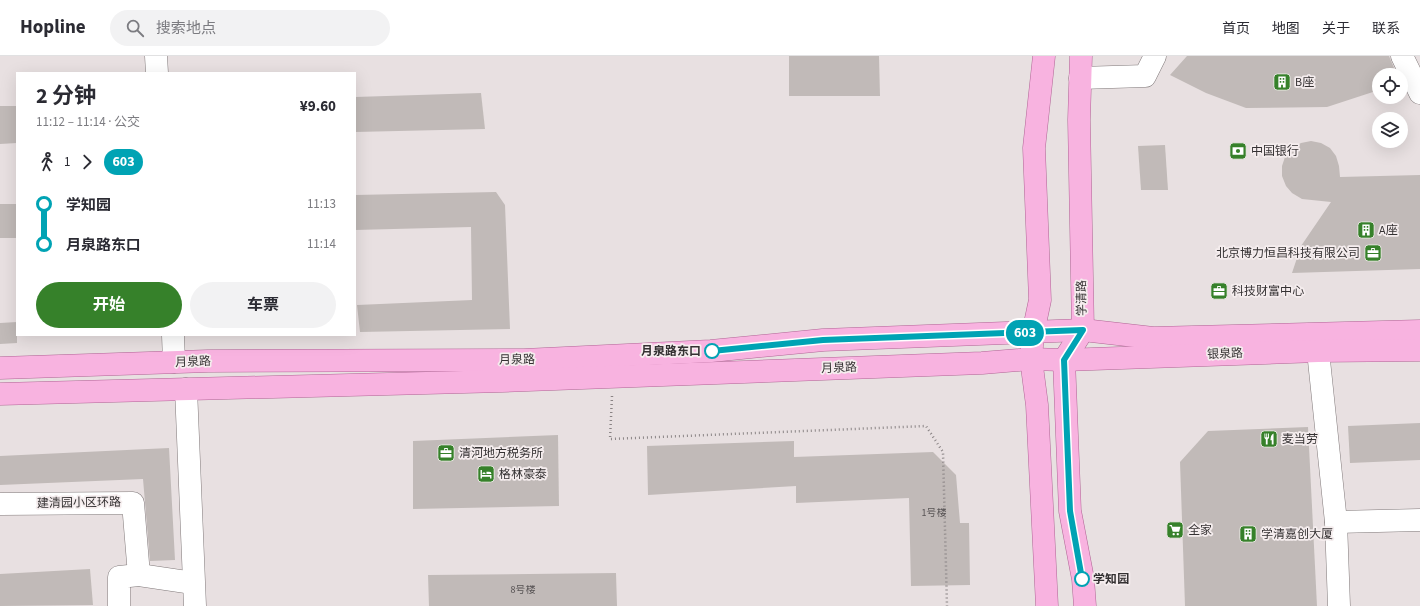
<!DOCTYPE html>
<html lang="zh">
<head>
<meta charset="utf-8">
<style>
	body { margin:0; font-family:"Source Sans 3","Noto Sans SC",sans-serif; background:#f2f2f3; color:#2b2b33; height:100vh; display:flex; flex-direction:column; font-size:15px; white-space:nowrap }
	* { box-sizing:border-box; margin:0 }
	p { font-size:13px; color:#7c7c81 }
	.icon { flex:none; width:22px; height:22px; fill:none; stroke:currentColor; stroke-width:2; stroke-linecap:round; stroke-linejoin:round }
	.map { position:relative; flex:1; overflow:hidden }
	.details { position:absolute; left:16px; top:16px; width:340px; height:264px; display:flex; flex-direction:column; background:#fff; border-radius:0px; box-shadow:0 4px 16px #0002 }
	.details>* { flex:none }
	.badge { padding:0 8px; border-radius:13px; font-size:14px; line-height:26px }
	.fabs { position:absolute; left:1372px; top:12px; display:grid; gap:8px }
	.fabs a { display:grid; place-items:center; width:36px; height:36px; border-radius:50%; background:#fff; box-shadow:0 4px 16px #0002; font-size:20px }
	.map>.badge { position:absolute; translate:-50% -50%; box-shadow:0 0 0 2px #fff }
	.legs { display:flex; align-items:center; gap:6px; height:44px; padding:0 20px; font-size:13px }
	.legs p { margin-inline-start:auto }
	.overview { display:flex; align-items:center; justify-content:space-between; height:68px; padding:0 20px }
	h1 { font-size:22px; font-weight:700; line-height:30px }
	.action { display:flex; gap:8px; margin-top:auto; padding:8px 20px }
	.action a { flex:1; height:46px; border-radius:24px; background:#36812a; color:#fff; font-size:16px; font-weight:700; line-height:46px; text-align:center }
	.action a+a { background:#f2f2f3; color:#2b2b33 }
	ul { padding:0 20px; list-style:none }
	li { display:flex; align-items:center; gap:14px; height:40px; font-size:15px }
	li i { display:grid; place-items:center; width:6px; height:100%; margin:0 5px; background:currentColor }
	li i::after { content:''; width:10px; height:10px; margin:-5px; border:3px solid; border-radius:50%; background:#fff }
	li p { margin-inline-start:auto }
	li:first-child i { background:linear-gradient(#0000 50%,currentColor 0) }
	li:last-child i { background:linear-gradient(currentColor 50%,#0000 0) }
	header { display:flex; align-items:center; gap:24px; box-sizing:border-box; height:56px; padding:0 20px; background:#fff; border-bottom:1px solid #e1e1e2 }
	header strong { font-size:19px }
	nav { display:flex; gap:22px; margin-inline-start:auto; font-size:14px }
	.search { width:280px; height:36px; background:#f2f2f3; display:flex; align-items:center; gap:10px; box-sizing:border-box; padding:0 14px; border-radius:22px; color:#7c7c81; font-size:15px }
	.map>svg:first-child { display:block }
</style>
</head>
<body>
<header>
<strong>Hopline</strong>
<div class="search"><svg class="icon" aria-label="search" viewBox="0 0 24 24"><circle cx="10" cy="10" r="6"/><path d="M15 15l6 6"/></svg>搜索地点</div>
<nav><a>首页</a><a>地图</a><a>关于</a><a>联系</a></nav>
</header>
<div class="map">
<svg width="1420" height="550" viewBox="0 0 1420 550">
	<rect width="100%" height="100%" fill="#e8e0e1"/>
	<g fill="#c1bab8">
		<path d="M 789,0 L 879,0 L 880,40 L 789,40 Z"/>
		<path d="M 1187,0 L 1389,0 L 1397,19 L 1379,19 L 1379,34 L 1327,51 L 1246,52 L 1206,37 L 1170,19 Z"/>
		<path d="M 481,37 L 485,73 L 355,76 L 355,41 Z"/>
		<path d="M 0,50 L 17,50 L 17,87 L 0,88 Z"/>
		<path d="M 1311,85 L 1321,87 L 1330,92 L 1336,100 L 1339,110 L 1340,121 L 1420,119 L 1420,213 L 1292,217 L 1301,190 L 1331,146 L 1302,143 L 1292,137 L 1286,130 L 1282,120 L 1282,110 L 1285,101 L 1291,93 L 1301,87 Z"/>
		<path d="M 1165,89 L 1168,134 L 1141,134 L 1138,90 Z"/>
		<path d="M 496,136 L 505,149 L 510,273 L 360,276 L 357,249 L 472,244 L 471,171 L 355,174 L 355,139 Z"/>
		<rect x="0" y="148" width="17" height="34"/>
		<path d="M 17,266 L 17,287 L 0,288 L 0,267 Z"/>
		<path d="M 1420,367 L 1420,404 L 1350,407 L 1348,370 Z"/>
		<path d="M 1308,371 L 1317,550 L 1185,550 L 1180,406 L 1208,375 Z"/>
		<path d="M 558,379 L 559,450 L 413,453 L 413,385 Z"/>
		<path d="M 794,385 L 794,401 L 933,396 L 956,419 L 960,467 L 969,467 L 970,529 L 911,530 L 909,442 L 796,447 L 796,430 L 648,439 L 647,390 Z"/>
		<path d="M 169,392 L 175,504 L 150,505 L 143,423 L 0,429 L 0,400 Z"/>
		<path d="M 90,513 L 93,549 L 0,550 L 0,518 Z"/>
		<path d="M 616,517 L 617,550 L 429,550 L 428,519 Z"/>
	</g>
	<g fill="none" stroke-linecap="round" stroke-linejoin="round">
		<defs>
			<g id="minor">
				<path d="M 156,0 L 157,17"/>
				<path d="M 1402,0 L 1420,37"/>
				<path d="M 1080,22 L 1145,20 L 1155,0"/>
				<path d="M 173,279 L 174,306"/>
				<path d="M 1318,295 L 1336,466 L 1339,550"/>
				<path d="M 186,333 L 195,550"/>
				<path d="M 0,448 L 133,447 L 139,519"/>
				<path d="M 1336,466 L 1420,464"/>
				<path d="M 119,550 L 119,521 L 139,519 L 193,527"/>
			</g>
			<g id="major">
				<path d="M 1044,0 L 1034,92 L 1040,244 L 1033,277 L 1031,303 L 1037,349 L 1047,550"/>
				<path d="M 1081,0 L 1079,64 L 1083,274 L 1064,304 L 1070,455 L 1083,523 L 1085,550"/>
				<path d="M 0,312 L 208,305 L 524,304 L 711,295 L 823,284 L 1083,274 L 1153,282 L 1420,275"/>
				<path d="M 0,338 L 502,325 L 982,307 L 1031,303 L 1064,304 L 1318,295 L 1420,294"/>
			</g>
		</defs>
		<use href="#minor" stroke="#80797a" stroke-width="23"/>
		<use href="#major" stroke="#b06595" stroke-width="23"/>
		<path stroke="#8a8485" stroke-width="2.5" stroke-dasharray="1 3" stroke-linecap="butt" d="M 612,340 L 610,383 L 926,370 L 943,396 L 947,550"/>
		<use href="#minor" stroke="#fff" stroke-width="22"/>
		<use href="#major" stroke="#f8b3e0" stroke-width="22"/>
	</g>
	<g fill="none" stroke-linecap="round" stroke-linejoin="round">
		<defs>
			<path id="line-1" d="M 712,295 L 823,284 L 1083,274 L 1064,304 L 1070,455 L 1082,523"/>
		</defs>
		<use href="#line-1" stroke="#fff" stroke-width="9"/>
		<use href="#line-1" stroke="#00a3b4" stroke-width="6"/>
	</g>
	<defs>
		<symbol id="building-square" viewBox="-11 -11 22 22"><rect x="-9" y="-9" width="18" height="18" rx="4" fill="#36812a" stroke="#f5edee"/><path d="M-4-6H4V6H1V3H-1V6H-4ZM-2.5-4.3h1.7v1.8h-1.7ZM.8-4.3h1.7v1.8H.8ZM-2.5-1h1.7V.8h-1.7ZM.8-1h1.7V.8H.8Z" fill="#fff"/></symbol>
		<symbol id="bank-square" viewBox="-11 -11 22 22"><rect x="-9" y="-9" width="18" height="18" rx="4" fill="#36812a" stroke="#f5edee"/><path d="M-6-4H6V4H-6ZM0-2.3a2.3 2.3 0 1 0 0 4.6a2.3 2.3 0 1 0 0-4.6Z" fill="#fff"/></symbol>
		<symbol id="office-square" viewBox="-11 -11 22 22"><rect x="-9" y="-9" width="18" height="18" rx="4" fill="#36812a" stroke="#f5edee"/><path d="M-6-3h4V-5.5h4V-3h4V5H-6ZM-1-4.5V-3h2v-1.5ZM-6 0V1H6V0Z" fill="#fff"/></symbol>
		<symbol id="restaurant-square" viewBox="-11 -11 22 22"><rect x="-9" y="-9" width="18" height="18" rx="4" fill="#36812a" stroke="#f5edee"/><path d="M-5-6h1v4h1v-4h1v4h1v-4h1v5L-1.5 .5V6h-2V.5L-5-1ZM5-6V6H3V1.5H1.5Q1.5-4 5-6Z" fill="#fff"/></symbol>
		<symbol id="hotel-square" viewBox="-11 -11 22 22"><rect x="-9" y="-9" width="18" height="18" rx="4" fill="#36812a" stroke="#f5edee"/><path d="M-6-4.5h1.5V1H6V5H4.5V3h-9V5H-6ZM-4 0a1.8 1.8 0 1 1 3.6 0ZM.5 0V-2.5h3Q6-2.5 6 0Z" fill="#fff"/></symbol>
		<symbol id="supermarket-square" viewBox="-11 -11 22 22"><rect x="-9" y="-9" width="18" height="18" rx="4" fill="#36812a" stroke="#f5edee"/><path d="M-6-5.5h2.5l.6 2H6L4.5 2H-2.5L-4.4-4H-6ZM-1.5 3.2a1.3 1.3 0 1 0 .1 0ZM3 3.2a1.3 1.3 0 1 0 .1 0Z" fill="#fff"/></symbol>
	</defs>
	<g fill-rule="evenodd">
		<use href="#building-square" x="1272" y="16" width="20" height="20"/>
		<use href="#bank-square" x="1228" y="85" width="20" height="20"/>
		<use href="#building-square" x="1356" y="164" width="20" height="20"/>
		<use href="#office-square" x="1363" y="187" width="20" height="20"/>
		<use href="#office-square" x="1209" y="225" width="20" height="20"/>
		<use href="#restaurant-square" x="1259" y="373" width="20" height="20"/>
		<use href="#office-square" x="436" y="387" width="20" height="20"/>
		<use href="#hotel-square" x="476" y="408" width="20" height="20"/>
		<use href="#supermarket-square" x="1165" y="464" width="20" height="20"/>
		<use href="#building-square" x="1238" y="468" width="20" height="20"/>
	</g>
	<g fill="#fff" stroke="#00a3b4" stroke-width="2">
		<circle cx="712" cy="295" r="7"/>
		<circle cx="1082" cy="523" r="7"/>
	</g>
	<g text-anchor="middle" dominant-baseline="central" stroke-width="3.5" stroke-linejoin="round" paint-order="stroke">
		<g font-size="10" fill="#575354">
			<text x="934" y="457">1号楼</text>
			<text x="523" y="534">8号楼</text>
		</g>
		<g font-size="12" fill="#343132" stroke="#f5edee" text-anchor="start">
			<text x="1295" y="26">B座</text>
			<text x="1251" y="95">中国银行</text>
			<text x="1379" y="174">A座</text>
			<text x="1360" y="197" text-anchor="end">北京博力恒昌科技有限公司</text>
			<text x="1232" y="235">科技财富中心</text>
			<text x="1282" y="383">麦当劳</text>
			<text x="459" y="397">清河地方税务所</text>
			<text x="499" y="418">格林豪泰</text>
			<text x="1188" y="474">全家</text>
			<text x="1261" y="478">学清嘉创大厦</text>
		</g>
		<g font-size="12" fill="#343132" stroke="#f5edee">
			<text transform="translate(1082 242) rotate(-91)">学清路</text>
			<text transform="translate(1225 298) rotate(-2)">银泉路</text>
			<text transform="translate(517 304) rotate(-1)">月泉路</text>
			<text transform="translate(193 306) rotate(-2)">月泉路</text>
			<text transform="translate(839 312) rotate(-2)">月泉路</text>
			<text transform="translate(79 447) rotate(-1)">建清园小区环路</text>
		</g>
		<g font-size="12" font-weight="bold" fill="#343132" stroke="#f5edee" text-anchor="end">
			<text x="701" y="295">月泉路东口</text>
			<text x="1093" y="523" text-anchor="start">学知园</text>
		</g>
	</g>
</svg>
<div class="fabs">
<a><svg class="icon" aria-label="locate" viewBox="0 0 24 24"><circle cx="12" cy="12" r="6"/><path d="M12 2v4M12 18v4M2 12h4M18 12h4"/></svg></a>
<a><svg class="icon" aria-label="layers" viewBox="0 0 24 24"><path d="M12 4l9 5-9 5-9-5zM3 14l9 5 9-5"/></svg></a>
</div>
<b class="badge" style="left:1025px;top:277px;background:#00a3b4;color:#fff">603</b>
<section class="details">
<div class="overview"><div><h1>2 分钟</h1><p>11:12 – 11:14 · 公交</p></div><b>¥9.60</b></div>
<div class="legs"><svg class="icon" aria-label="walk" viewBox="0 0 24 24"><circle cx="13" cy="4" r="2"/><path d="M13 8l-2 6 4 7M11 14l-3 7M7 12l3-4h3l4 4"/></svg>1<svg class="icon" aria-label="forward" viewBox="0 0 24 24"><path d="M9 5l7 7-7 7"/></svg><b class="badge" style="background:#00a3b4;color:#fff">603</b></div>
<ul>
<li><i style="color:#00a3b4"></i><b>学知园</b><p>11:13</p></li>
<li><i style="color:#00a3b4"></i><b>月泉路东口</b><p>11:14</p></li>
</ul>
<div class="action"><a>开始</a><a>车票</a></div>
</section>
</div>
</body>
</html>
